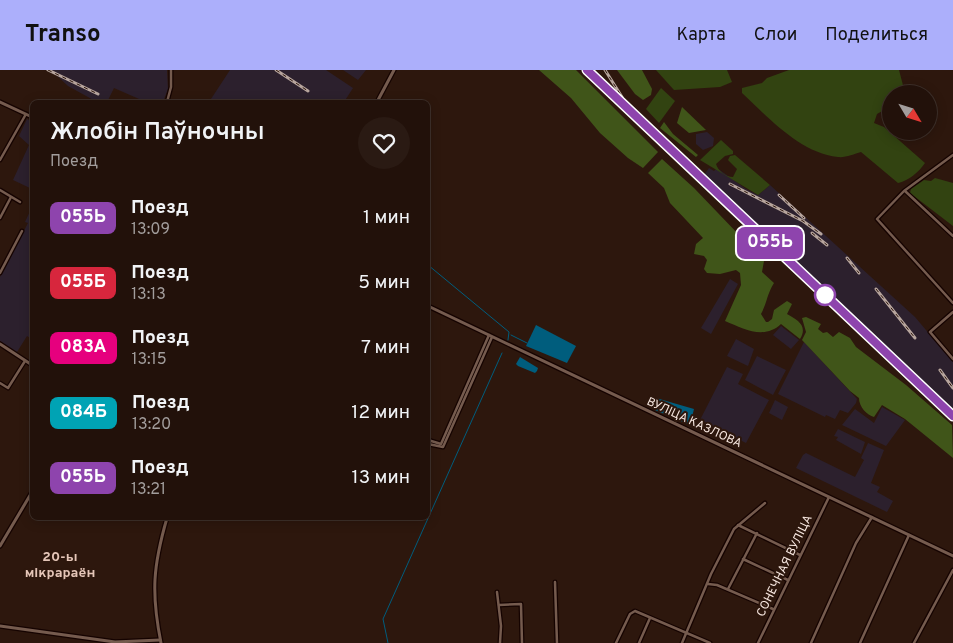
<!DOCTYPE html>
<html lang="ru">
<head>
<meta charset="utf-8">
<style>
	body { margin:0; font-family:Overpass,sans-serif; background:#2a1a13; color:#f1f3f6; height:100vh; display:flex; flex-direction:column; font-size:19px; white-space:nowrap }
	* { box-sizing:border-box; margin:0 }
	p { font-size:16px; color:#a29d9c }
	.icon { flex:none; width:28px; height:28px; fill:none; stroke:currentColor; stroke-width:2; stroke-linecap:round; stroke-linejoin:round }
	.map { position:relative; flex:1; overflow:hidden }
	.sheet { position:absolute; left:30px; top:30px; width:400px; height:420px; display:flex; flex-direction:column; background:#22110a; border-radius:8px; box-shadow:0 2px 12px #0003,0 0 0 1px #3f312b }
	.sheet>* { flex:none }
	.badge { padding:0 10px; border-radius:8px; font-size:18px; line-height:32px }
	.needle { width:32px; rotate:128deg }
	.controls { position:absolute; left:882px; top:15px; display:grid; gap:10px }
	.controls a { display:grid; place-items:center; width:55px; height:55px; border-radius:50%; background:#22110a; box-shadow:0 2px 12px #0003,0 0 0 1px #3f312b; font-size:25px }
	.map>.badge { position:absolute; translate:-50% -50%; box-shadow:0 0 0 2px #fff }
	.round { display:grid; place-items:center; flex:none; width:52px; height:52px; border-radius:26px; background:#2a1a13 }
	.headline { display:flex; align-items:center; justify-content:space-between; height:85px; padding:0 20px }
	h1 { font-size:24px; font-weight:600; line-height:38px }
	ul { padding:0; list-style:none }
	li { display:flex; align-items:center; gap:15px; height:65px; padding:0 20px }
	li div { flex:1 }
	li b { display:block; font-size:19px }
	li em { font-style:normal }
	li .badge { min-width:55px; font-weight:700; text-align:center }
	header { display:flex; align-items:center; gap:30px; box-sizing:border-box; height:70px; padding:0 25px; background:#acaffb; color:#111 }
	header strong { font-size:24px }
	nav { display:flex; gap:28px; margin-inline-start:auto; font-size:18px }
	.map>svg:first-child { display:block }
</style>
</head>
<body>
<header>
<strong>Transo</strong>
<nav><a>Карта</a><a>Слои</a><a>Поделиться</a></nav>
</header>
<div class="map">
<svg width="953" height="573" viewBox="0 0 953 573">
	<rect width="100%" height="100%" fill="#2d170d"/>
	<g fill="#2c202d">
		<path d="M 51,0 L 167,0 L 168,19 L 163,32 L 146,32 L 114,18 L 107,32 L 97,32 L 68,16 Z"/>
		<path d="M 230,0 L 326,0 L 353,18 L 344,32 L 209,32 Z"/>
		<path d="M 343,0 L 366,0 L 358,10 Z"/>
		<path d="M 27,49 L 32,52 L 32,126 L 29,123 L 32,119 L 13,110 L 29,75 L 19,66 Z"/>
		<path d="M 707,62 L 714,68 L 713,76 L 703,80 L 696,74 L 696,64 Z"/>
		<path d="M 709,98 L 714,101 L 717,98 L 746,119 L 758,125 L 770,115 L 915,247 L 953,292 L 953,339 L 704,105 Z"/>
		<path d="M 32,137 L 32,269 L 27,266 L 17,282 L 0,271 L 0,207 L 28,153 L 25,152 Z"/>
		<path d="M 730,209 L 738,214 L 711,264 L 701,258 Z"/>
		<path d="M 781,256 L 799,270 L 791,279 L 773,265 Z"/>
		<path d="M 736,269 L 754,279 L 748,296 L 727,286 Z"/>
		<path d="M 804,272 L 857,329 L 856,333 L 848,343 L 840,340 L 835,349 L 826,345 L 825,347 L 778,324 Z"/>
		<path d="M 757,286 L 786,300 L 773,325 L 745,310 Z"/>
		<path d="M 727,297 L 743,304 L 738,314 L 769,330 L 746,373 L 700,350 Z"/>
		<path d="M 775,330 L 788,337 L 782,350 L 769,343 Z"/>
		<path d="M 882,337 L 905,350 L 886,376 L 842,355 L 855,339 L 874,353 Z"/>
		<path d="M 838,359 L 865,372 L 861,384 L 836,370 L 838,367 L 834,366 Z"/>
		<path d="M 868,373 L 884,380 L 871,413 L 880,417 L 877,422 L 893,431 L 887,442 L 796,398 L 803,385 L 806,383 L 855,407 L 864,390 L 861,388 Z"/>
	</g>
	<g fill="#324311">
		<path d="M 656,0 L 727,0 L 732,12 L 720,17 L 674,20 Z"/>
		<path d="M 789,0 L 899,0 L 905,23 L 891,24 L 891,36 L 877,44 L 874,53 L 884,57 L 925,93 C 919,102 908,111 898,113 L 861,82 C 854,84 845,88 838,87 C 800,83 769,48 742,23 L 742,18 L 762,13 L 767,8 Z"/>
		<path d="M 661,18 L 675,31 L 659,53 L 646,39 Z"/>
		<path d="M 721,70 L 733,81 L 733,84 L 725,86 L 716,94 C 718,101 726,107 733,107 L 737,99 L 728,90 L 730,86 L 735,85 L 770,115 L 758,125 L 700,90 Z"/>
		<path d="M 935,108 L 953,113 L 953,156 L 910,123 L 911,119 L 924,110 L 931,111 Z"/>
	</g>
	<g fill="#405519">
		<path d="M 539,0 L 576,0 L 658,82 L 643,98 L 628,88 L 600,63 L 571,28 Z"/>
		<path d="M 617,0 L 642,0 L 652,19 L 651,25 L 643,30 L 635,24 Z"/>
		<path d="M 682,37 L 706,60 L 689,63 L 677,53 Z"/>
		<path d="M 664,52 L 673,64 L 698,85 L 696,87 L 660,58 Z"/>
		<path d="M 662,89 L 694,118 L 764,191 L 762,202 L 774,213 C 767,224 767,233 761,244 L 766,252 L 768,252 L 772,249 L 774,240 L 787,231 L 792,234 L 787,244 C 798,250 808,256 800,269 L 781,254 C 764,270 744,259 725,251 L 741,215 L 740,203 L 736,200 L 720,204 L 707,203 L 704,199 L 707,190 L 704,186 L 694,184 L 696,174 L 703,168 L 670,133 L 664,118 L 648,103 Z"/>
		<path d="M 806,247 L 821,254 L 818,259 L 823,263 L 827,262 L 833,267 L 839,262 L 850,268 L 856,277 L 906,315 L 952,355 L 953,388 L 905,349 L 882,335 L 874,347 C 867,345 859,337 859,328 L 850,321 L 802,270 L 806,262 L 802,248 Z"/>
	</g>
	<g fill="#005d7d">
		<path d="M 536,255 L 576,276 L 567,293 L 526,276 Z"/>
		<path d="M 520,287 L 538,298 L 537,301 L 535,303 L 518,296 L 516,294 Z"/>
		<path d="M 656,328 L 694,339 L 690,355 L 655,340 L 653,337 Z"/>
	</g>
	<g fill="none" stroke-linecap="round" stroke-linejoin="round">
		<g stroke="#005d7d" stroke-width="1">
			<path d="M 428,195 L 509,262 L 508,270"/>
			<path d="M 511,265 L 527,273"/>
			<path d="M 388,573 L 383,549 L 502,283"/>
		</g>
		<defs>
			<g id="street">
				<path d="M 167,32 L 171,17 L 171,0"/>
				<path d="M 953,85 L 904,121 L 877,149 L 953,233"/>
				<path d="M 0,90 L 26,44"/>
				<path d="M 0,120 L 20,132"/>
				<path d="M 905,121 L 953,166"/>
				<path d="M 0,148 L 11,127"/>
				<path d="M 0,203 L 22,161"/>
				<path d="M 953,242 L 930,262 L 953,289"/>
				<path d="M 0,313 L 8,318 L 25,291"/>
				<path d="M 428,370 L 441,374 L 489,265"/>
				<path d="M 428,374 L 443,377 L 492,267"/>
				<path d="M 738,455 L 800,485"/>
				<path d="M 743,489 L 788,510"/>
				<path d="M 555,512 L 557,573"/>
				<path d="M 708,514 L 717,515 L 773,539"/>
				<path d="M 728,519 L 757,463"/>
				<path d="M 497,522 L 501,556 L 500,573"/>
				<path d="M 499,535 L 521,534 L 522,573"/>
				<path d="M 616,573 L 630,544 L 635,541 L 710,573"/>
				<path d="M 639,573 L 650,548"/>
				<path d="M 682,573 L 711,504 L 734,459 L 765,433"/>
				<path d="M 758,573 L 829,427"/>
				<path d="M 811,573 L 856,473 L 872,447"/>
				<path d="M 860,573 L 909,465"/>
				<path d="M 914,573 L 953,500"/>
			</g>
			<g id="secondary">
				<path d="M 0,32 L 32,47"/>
				<path d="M 377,32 L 394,0"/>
				<path d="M 428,236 L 953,486"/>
				<path d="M 0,274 L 32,295"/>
				<path d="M 0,476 L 32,422"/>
				<path d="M 0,556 L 115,572 L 160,570"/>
				<path d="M 161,573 C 151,523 153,496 167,448"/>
			</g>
		</defs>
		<use href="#street" stroke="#150300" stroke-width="5"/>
		<use href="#secondary" stroke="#150300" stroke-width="5.5"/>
		<use href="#street" stroke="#755b4e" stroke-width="2.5"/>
		<use href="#secondary" stroke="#755b4e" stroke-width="3"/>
		<defs>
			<g id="rail">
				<path d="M 48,0 L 98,24"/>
				<path d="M 276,0 L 308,21"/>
				<path d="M 587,0 L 953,346"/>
				<path d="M 605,0 L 622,27"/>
				<path d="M 730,114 L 803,151 L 821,164"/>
				<path d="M 779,125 L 804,148"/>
				<path d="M 812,163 L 827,175"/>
				<path d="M 847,188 L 859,203"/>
				<path d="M 876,219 L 915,268"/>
				<path d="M 940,300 L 953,318"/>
			</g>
		</defs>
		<use href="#rail" stroke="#b7a59d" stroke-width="3"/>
		<use href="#rail" stroke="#2d170d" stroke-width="1" stroke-dasharray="4" stroke-linecap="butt"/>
	</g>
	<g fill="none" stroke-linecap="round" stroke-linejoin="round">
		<defs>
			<path id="line" d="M 587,0 L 953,346"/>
		</defs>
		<use href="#line" stroke="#fff" stroke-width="11"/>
		<use href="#line" stroke="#8e44ad" stroke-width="8"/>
	</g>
	<circle fill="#fff" stroke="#8e44ad" stroke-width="2.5" cx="825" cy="225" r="10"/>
	<g text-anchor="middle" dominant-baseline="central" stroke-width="4" stroke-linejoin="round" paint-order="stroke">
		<g font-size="12" fill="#f9e9e2" stroke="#2d170d">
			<text transform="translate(694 353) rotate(25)">ВУЛІЦА КАЗЛОВА</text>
			<text transform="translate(785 496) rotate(-64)">СОНЕЧНАЯ ВУЛІЦА</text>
		</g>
		<g font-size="14" font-weight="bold" fill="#e5c6b8" stroke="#2d170d">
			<text x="60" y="487">20-ы<tspan x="60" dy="16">мікрараён</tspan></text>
		</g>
	</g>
</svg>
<div class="controls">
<a><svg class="needle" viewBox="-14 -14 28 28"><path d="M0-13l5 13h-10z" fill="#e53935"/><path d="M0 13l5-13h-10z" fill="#a29d9c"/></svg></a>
</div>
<b class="badge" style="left:770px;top:173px;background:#8e44ad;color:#fff">055Ь</b>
<section class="sheet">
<div class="headline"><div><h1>Жлобін Паўночны</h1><p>Поезд</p></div><a class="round"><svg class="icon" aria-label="heart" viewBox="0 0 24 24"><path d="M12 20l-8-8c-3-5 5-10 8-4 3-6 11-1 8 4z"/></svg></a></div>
<ul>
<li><span class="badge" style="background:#8e44ad;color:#fff">055Ь</span><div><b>Поезд</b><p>13:09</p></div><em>1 мин</em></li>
<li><span class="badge" style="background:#d7263d;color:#fff">055Б</span><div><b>Поезд</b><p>13:13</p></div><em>5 мин</em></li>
<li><span class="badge" style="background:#e6007e;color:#fff">083А</span><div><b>Поезд</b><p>13:15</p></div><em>7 мин</em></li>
<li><span class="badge" style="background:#00a3b4;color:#fff">084Б</span><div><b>Поезд</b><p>13:20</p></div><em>12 мин</em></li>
<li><span class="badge" style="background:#8e44ad;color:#fff">055Ь</span><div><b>Поезд</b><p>13:21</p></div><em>13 мин</em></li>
</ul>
</section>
</div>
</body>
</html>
